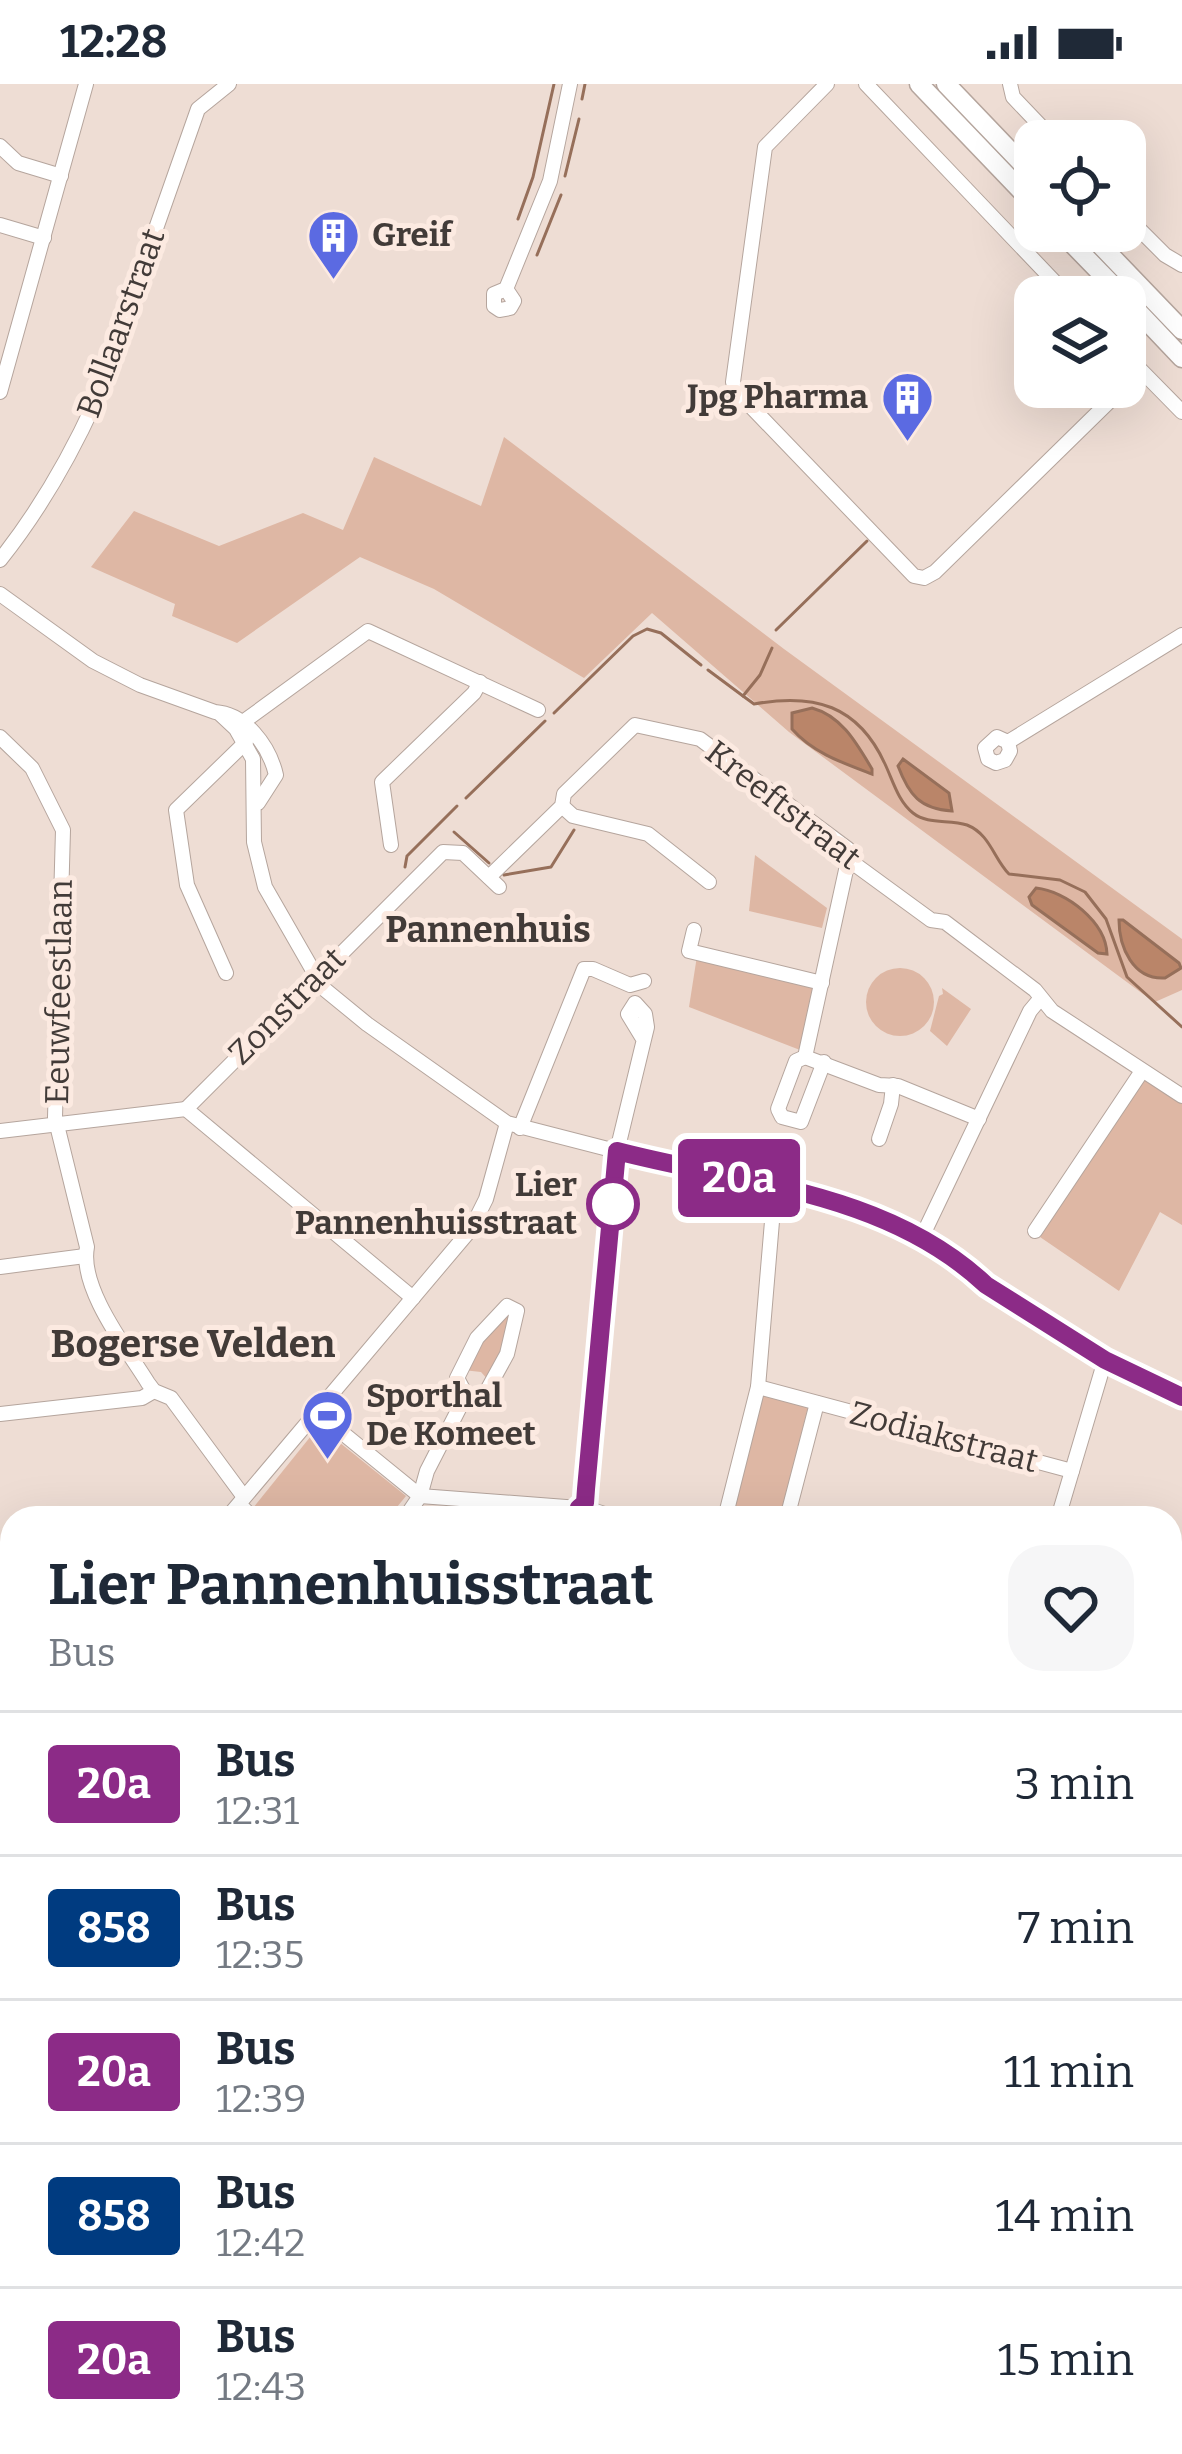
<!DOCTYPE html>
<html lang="en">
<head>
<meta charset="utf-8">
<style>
	body { margin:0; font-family:Bitter,serif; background:#f6f6f7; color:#1f2937; height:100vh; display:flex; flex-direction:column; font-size:45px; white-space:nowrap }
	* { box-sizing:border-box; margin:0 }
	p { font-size:39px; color:#747a83 }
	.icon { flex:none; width:66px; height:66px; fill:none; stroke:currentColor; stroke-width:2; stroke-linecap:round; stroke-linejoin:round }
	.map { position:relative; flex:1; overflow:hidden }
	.drawer { position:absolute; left:0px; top:1422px; width:1182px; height:948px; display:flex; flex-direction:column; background:#fff; border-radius:36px 36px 0 0; box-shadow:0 12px 48px #0002 }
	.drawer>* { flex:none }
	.badge { padding:0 24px; border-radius:9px; font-size:42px; line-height:78px }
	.fabs { position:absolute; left:1014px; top:36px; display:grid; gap:24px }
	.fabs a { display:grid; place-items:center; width:132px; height:132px; border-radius:24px; background:#fff; box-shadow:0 12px 48px #0002; font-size:60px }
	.map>.badge { position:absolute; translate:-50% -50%; box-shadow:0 0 0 6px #fff }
	.round { display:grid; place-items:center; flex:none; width:126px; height:126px; border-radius:36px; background:#f6f6f7 }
	.head { display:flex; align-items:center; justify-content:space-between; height:204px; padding:0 48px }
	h1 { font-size:57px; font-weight:700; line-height:90px }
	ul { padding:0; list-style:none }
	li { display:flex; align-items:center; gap:36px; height:144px; padding:0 48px; border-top:3px solid #e0e1e3 }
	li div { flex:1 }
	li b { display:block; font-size:45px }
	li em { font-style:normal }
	li .badge { min-width:132px; font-weight:700; text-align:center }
	.status { display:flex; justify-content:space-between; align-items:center; height:84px; padding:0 60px; background:#fff; direction:ltr }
	.status svg { height:33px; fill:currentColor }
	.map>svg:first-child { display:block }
</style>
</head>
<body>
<div class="status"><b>12:28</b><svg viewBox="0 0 49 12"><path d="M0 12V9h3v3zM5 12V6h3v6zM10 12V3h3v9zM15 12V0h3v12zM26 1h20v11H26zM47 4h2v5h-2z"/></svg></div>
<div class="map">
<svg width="1182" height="2370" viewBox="0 0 1182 2370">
	<rect width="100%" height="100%" fill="#eeddd4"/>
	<g fill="#deb7a4">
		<path d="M 504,353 L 784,565 L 1182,855 L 1182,906 L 1155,918 L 1143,910 L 789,648 L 652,529 L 584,594 L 434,505 L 360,473 L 237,559 L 172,532 L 175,520 L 91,483 L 134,427 L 219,462 L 303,429 L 343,446 L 374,373 L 481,422 Z"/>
		<path d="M 755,771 L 827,824 L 822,844 L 749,827 Z"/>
		<path d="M 697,872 L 815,902 L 800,966 L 689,923 Z"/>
		<circle cx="900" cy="918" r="34"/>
		<path d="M 942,904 L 971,925 L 947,962 L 930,947 L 939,912 L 943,910 Z"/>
		<path d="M 1144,996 L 1182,1020 L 1182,1141 L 1160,1128 L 1119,1207 L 1040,1153 Z"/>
		<path d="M 508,1224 L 515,1229 L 505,1268 L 489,1297 L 481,1288 L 463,1286 L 480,1254 Z"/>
		<path d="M 763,1311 L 808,1323 L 781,1434 L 731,1434 Z"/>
		<path d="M 319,1342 L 406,1412 L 388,1434 L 266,1434 L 253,1424 Z"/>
		<path d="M 1182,2093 L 1182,2212 L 1177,2212 L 1170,2200 L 1174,2171 L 1170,2170 L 1170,2107 Z"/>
		<path d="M 1182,2298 L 1182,2370 L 1159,2370 L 1143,2358 L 1170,2358 L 1170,2302 Z"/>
		<path d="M 0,2330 L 12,2330 L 12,2358 L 334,2358 L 284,2370 L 0,2370 Z"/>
		<path d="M 457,2358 L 566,2358 L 600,2370 L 441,2370 Z"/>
		<path d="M 816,2358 L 990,2358 L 990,2370 L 833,2370 Z"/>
	</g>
	<g fill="#ba8569" stroke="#966f5a" stroke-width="3">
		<path d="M 812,624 C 842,632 857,660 872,685 L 872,690 C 843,679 813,669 792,645 L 792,629 Z"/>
		<path d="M 903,675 L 949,709 L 952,727 C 920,725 909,711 898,682 Z"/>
		<path d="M 1036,804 C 1066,807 1106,838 1107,870 L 1098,869 L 1032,821 L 1029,813 Z"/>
		<path d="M 1123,836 L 1179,879 L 1181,884 L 1165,894 C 1133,896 1119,863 1119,836 Z"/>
		<path d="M 176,2358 L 273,2358 L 229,2370 L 171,2370 Z"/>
		<path d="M 566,2358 L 816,2358 L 833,2370 L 600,2370 Z"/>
		<path d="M 990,2358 L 1071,2358 L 1060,2370 L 990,2370 Z"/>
	</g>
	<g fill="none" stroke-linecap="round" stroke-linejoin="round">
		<g stroke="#966f5a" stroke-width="3">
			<path d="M 582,15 L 585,0"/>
			<path d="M 565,92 L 579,35"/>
			<path d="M 518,135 L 533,93 L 554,0"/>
			<path d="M 537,171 L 561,111"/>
			<path d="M 776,546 L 867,457"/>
			<path d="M 708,586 L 743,612 L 760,591 L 772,564"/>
			<path d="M 743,612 L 754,620 C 814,609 858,621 885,680 C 893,697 898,717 913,729 C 928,741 949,735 967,741 C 990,750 994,775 1009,790 L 1060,796 L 1085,808 L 1106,835 L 1127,893 L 1182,943"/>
			<path d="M 554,629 L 633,552 L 647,545 L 661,549 L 701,581"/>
			<path d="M 466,714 L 545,637"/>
			<path d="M 454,748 L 489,779"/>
			<path d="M 405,783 L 407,772 L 457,722"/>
			<path d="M 504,791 L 551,783 L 574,746"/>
			<path d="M 500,2370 L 512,2370"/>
		</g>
		<defs>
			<g id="minor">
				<path d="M 827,0 L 765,63 L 733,298 L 736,307 L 914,492 L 924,494 L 935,488 L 1124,303"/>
				<path d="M 866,0 L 1069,213"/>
				<path d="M 1010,0 L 1013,13 L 1055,57"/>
				<path d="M 0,62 L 18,79 L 61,92"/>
				<path d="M 1125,131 L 1165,171 L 1182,181"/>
				<path d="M 0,141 L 44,154"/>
				<path d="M 506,205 L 514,217 L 510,224 L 500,226 L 494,222 L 494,210 L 506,205 L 550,97 L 570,0"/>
				<path d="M 1125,270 L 1182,328"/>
				<path d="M 0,308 L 86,0"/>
				<path d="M 0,476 C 39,427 69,375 95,318 L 198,25 L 229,0"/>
				<path d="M 0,510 L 93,577 L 140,601 L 215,628 C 245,630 269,661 276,691 L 258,719"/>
				<path d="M 220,630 L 236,645 L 253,675 L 254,758 L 265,803 L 323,904 L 367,940 L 507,1039 L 678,1083 L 710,1087 L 830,1115 C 885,1133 944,1162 986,1201 L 1105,1276 L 1182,1313"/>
				<path d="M 243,638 L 368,547 L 538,626"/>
				<path d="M 0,653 L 32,684 L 63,746 L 55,1033 L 87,1163 C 79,1204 127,1265 148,1299 L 154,1307 L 171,1314 L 244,1413"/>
				<path d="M 1008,658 L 1010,667 L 1005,676 L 996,679 L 988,675 L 985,664 L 997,653 L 1008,658 L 1182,551"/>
				<path d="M 562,722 L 573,732 L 648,750 L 709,798"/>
				<path d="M 391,761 L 382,698 L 474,609 L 480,598"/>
				<path d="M 853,779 L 846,786 L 805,973 L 879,1001 L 898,1002 L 979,1035"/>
				<path d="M 489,793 L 562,722 L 564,710 L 635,641 L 700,655 L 848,765 L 853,779 L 931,836 L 945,838 L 1035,906 L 1052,927 L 1182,1012"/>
				<path d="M 694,846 L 689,867 L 822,899"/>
				<path d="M 226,889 L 187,801 L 176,726 L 246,658"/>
				<path d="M 805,973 L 796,977 L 778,1025 L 782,1033 L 801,1038 L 824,978"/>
				<path d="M 186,1025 L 443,768 L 463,769 L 499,803"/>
				<path d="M 186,1025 L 413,1214"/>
				<path d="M 520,1044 L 584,885 L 593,885 L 630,901 L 644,897"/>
				<path d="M 0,1047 L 186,1025"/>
				<path d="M 879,1055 L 891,1020 L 893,1001"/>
				<path d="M 1035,1147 L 1142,987"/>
				<path d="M 920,1157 L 1030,927 L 1040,915"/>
				<path d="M 0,1183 L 85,1172"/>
				<path d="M 507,1222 L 517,1227 L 507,1270 L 485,1310 L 466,1311 L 457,1294 L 477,1254 Z"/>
				<path d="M 758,1303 L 1072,1387"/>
				<path d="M 318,1329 L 420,1412 L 579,1424"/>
				<path d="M 0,1330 L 142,1314 L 154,1307"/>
				<path d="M 240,1421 L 253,1434"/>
				<path d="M 589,1425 L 617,1434"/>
				<path d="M 227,1434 L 471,1145 L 486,1115 L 507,1039"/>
				<path d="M 405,1434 L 420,1412 L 427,1387 L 466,1311"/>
				<path d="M 583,1434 L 579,1424 L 585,1419 L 617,1067 L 647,943 L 645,930 L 635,919 L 628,930 L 642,953"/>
				<path d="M 725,1434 L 758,1303 L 775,1102"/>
				<path d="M 787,1434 L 817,1319"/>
				<path d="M 1058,1434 L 1105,1276"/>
				<path d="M 1170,1517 L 1182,1511"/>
				<path d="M 0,1532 L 12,1545"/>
				<path d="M 1170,1552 L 1182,1567"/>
				<path d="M 0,1576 L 12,1587"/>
				<path d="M 1170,1697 L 1182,1689"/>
				<path d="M 0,1698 L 12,1709"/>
				<path d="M 0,1807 L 12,1802"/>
				<path d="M 1170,1890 L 1182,1924"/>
				<path d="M 1170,1993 L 1182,1991"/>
				<path d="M 0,2030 L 12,2028"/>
				<path d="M 0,2202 L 12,2202"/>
				<path d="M 1099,2358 L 1117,2370"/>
			</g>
			<g id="highway">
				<path d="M 919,0 L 1035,121"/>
				<path d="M 946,0 L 1035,93"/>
				<path d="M 1060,147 L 1124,213"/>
				<path d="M 1087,147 L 1182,246"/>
				<path d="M 1125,214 L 1182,274"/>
			</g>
		</defs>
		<use href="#minor" stroke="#b5a59d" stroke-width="16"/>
		<use href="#highway" stroke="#b5a59d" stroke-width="21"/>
		<use href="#minor" stroke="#fff" stroke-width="14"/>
		<use href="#highway" stroke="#fff" stroke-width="18"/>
		<defs>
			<g id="rail">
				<path d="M 0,1556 L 12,1568"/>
				<path d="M 1124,2358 L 1141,2370"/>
			</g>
		</defs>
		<use href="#rail" stroke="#5d5551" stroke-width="8"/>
		<use href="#rail" stroke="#fceae1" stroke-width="3" stroke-dasharray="9" stroke-linecap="butt"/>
	</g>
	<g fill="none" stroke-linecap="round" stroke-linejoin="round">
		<defs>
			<path id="line" d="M 582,1434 L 579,1424 L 585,1419 L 586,1405 L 617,1067 C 743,1100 886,1107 986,1201 L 1105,1276 L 1182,1313"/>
		</defs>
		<use href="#line" stroke="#fff" stroke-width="27"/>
		<use href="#line" stroke="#8c2b87" stroke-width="18"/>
	</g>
	<defs>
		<symbol id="building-pin" viewBox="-11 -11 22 30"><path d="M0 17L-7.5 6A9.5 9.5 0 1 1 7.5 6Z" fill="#5b6ae2" stroke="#fceae1"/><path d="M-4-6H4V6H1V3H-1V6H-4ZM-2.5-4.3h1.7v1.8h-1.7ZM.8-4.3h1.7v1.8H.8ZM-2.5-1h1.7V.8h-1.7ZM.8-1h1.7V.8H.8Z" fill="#fff"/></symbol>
		<symbol id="stadium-pin" viewBox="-11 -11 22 30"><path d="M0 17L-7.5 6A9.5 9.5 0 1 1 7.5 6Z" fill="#5b6ae2" stroke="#fceae1"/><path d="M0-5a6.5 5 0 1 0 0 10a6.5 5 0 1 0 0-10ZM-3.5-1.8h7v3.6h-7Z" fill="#fff"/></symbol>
	</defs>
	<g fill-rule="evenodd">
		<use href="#building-pin" x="304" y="122" width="59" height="81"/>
		<use href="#building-pin" x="878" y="284" width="59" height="81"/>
		<use href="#stadium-pin" x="298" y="1302" width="59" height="81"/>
	</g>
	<circle fill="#fff" stroke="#8c2b87" stroke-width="6" cx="613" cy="1120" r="24"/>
	<g text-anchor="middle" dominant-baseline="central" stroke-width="10" stroke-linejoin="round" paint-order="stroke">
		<g font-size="33" font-weight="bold" fill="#423b38" stroke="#fceae1" text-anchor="start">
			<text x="372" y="151">Greif</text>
			<text x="868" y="313" text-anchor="end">Jpg Pharma</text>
			<text x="366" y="1312">Sporthal<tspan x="366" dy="38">De Komeet</tspan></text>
		</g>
		<g font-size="33" fill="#423b38" stroke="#fceae1">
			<text transform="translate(121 239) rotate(-70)">Bollaarstraat</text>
			<text transform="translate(783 721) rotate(38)">Kreeftstraat</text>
			<text transform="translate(59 908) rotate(-89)">Eeuwfeestlaan</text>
			<text transform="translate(287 922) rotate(-45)">Zonstraat</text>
			<text transform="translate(944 1353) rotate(15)">Zodiakstraat</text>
		</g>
		<g font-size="33" font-weight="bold" fill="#423b38" stroke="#fceae1" text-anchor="end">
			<text x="577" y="1101">Lier<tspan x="577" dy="38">Pannenhuisstraat</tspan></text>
		</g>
		<g font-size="36" font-weight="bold" fill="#423b38" stroke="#fceae1">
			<text x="488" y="846">Pannenhuis</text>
		</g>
		<g font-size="39" font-weight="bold" fill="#423b38" stroke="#fceae1">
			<text x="193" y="1260">Bogerse Velden</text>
		</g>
	</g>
</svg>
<div class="fabs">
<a><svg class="icon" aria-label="locate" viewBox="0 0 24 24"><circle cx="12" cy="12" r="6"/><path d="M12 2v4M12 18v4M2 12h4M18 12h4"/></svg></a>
<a><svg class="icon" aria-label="layers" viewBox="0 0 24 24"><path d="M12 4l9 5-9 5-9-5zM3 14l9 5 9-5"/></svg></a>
</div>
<b class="badge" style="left:739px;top:1094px;background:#8c2b87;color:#fff">20a</b>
<section class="drawer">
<div class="head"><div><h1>Lier Pannenhuisstraat</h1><p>Bus</p></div><a class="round"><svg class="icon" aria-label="heart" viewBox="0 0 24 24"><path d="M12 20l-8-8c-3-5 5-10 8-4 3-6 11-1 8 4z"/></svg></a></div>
<ul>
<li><span class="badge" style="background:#8c2b87;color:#fff">20a</span><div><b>Bus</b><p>12:31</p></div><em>3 min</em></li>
<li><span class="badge" style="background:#003b80;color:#fff">858</span><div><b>Bus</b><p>12:35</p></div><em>7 min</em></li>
<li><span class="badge" style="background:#8c2b87;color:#fff">20a</span><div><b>Bus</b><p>12:39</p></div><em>11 min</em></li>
<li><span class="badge" style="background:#003b80;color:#fff">858</span><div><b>Bus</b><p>12:42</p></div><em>14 min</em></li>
<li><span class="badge" style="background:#8c2b87;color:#fff">20a</span><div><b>Bus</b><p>12:43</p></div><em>15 min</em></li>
</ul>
</section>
</div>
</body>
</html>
